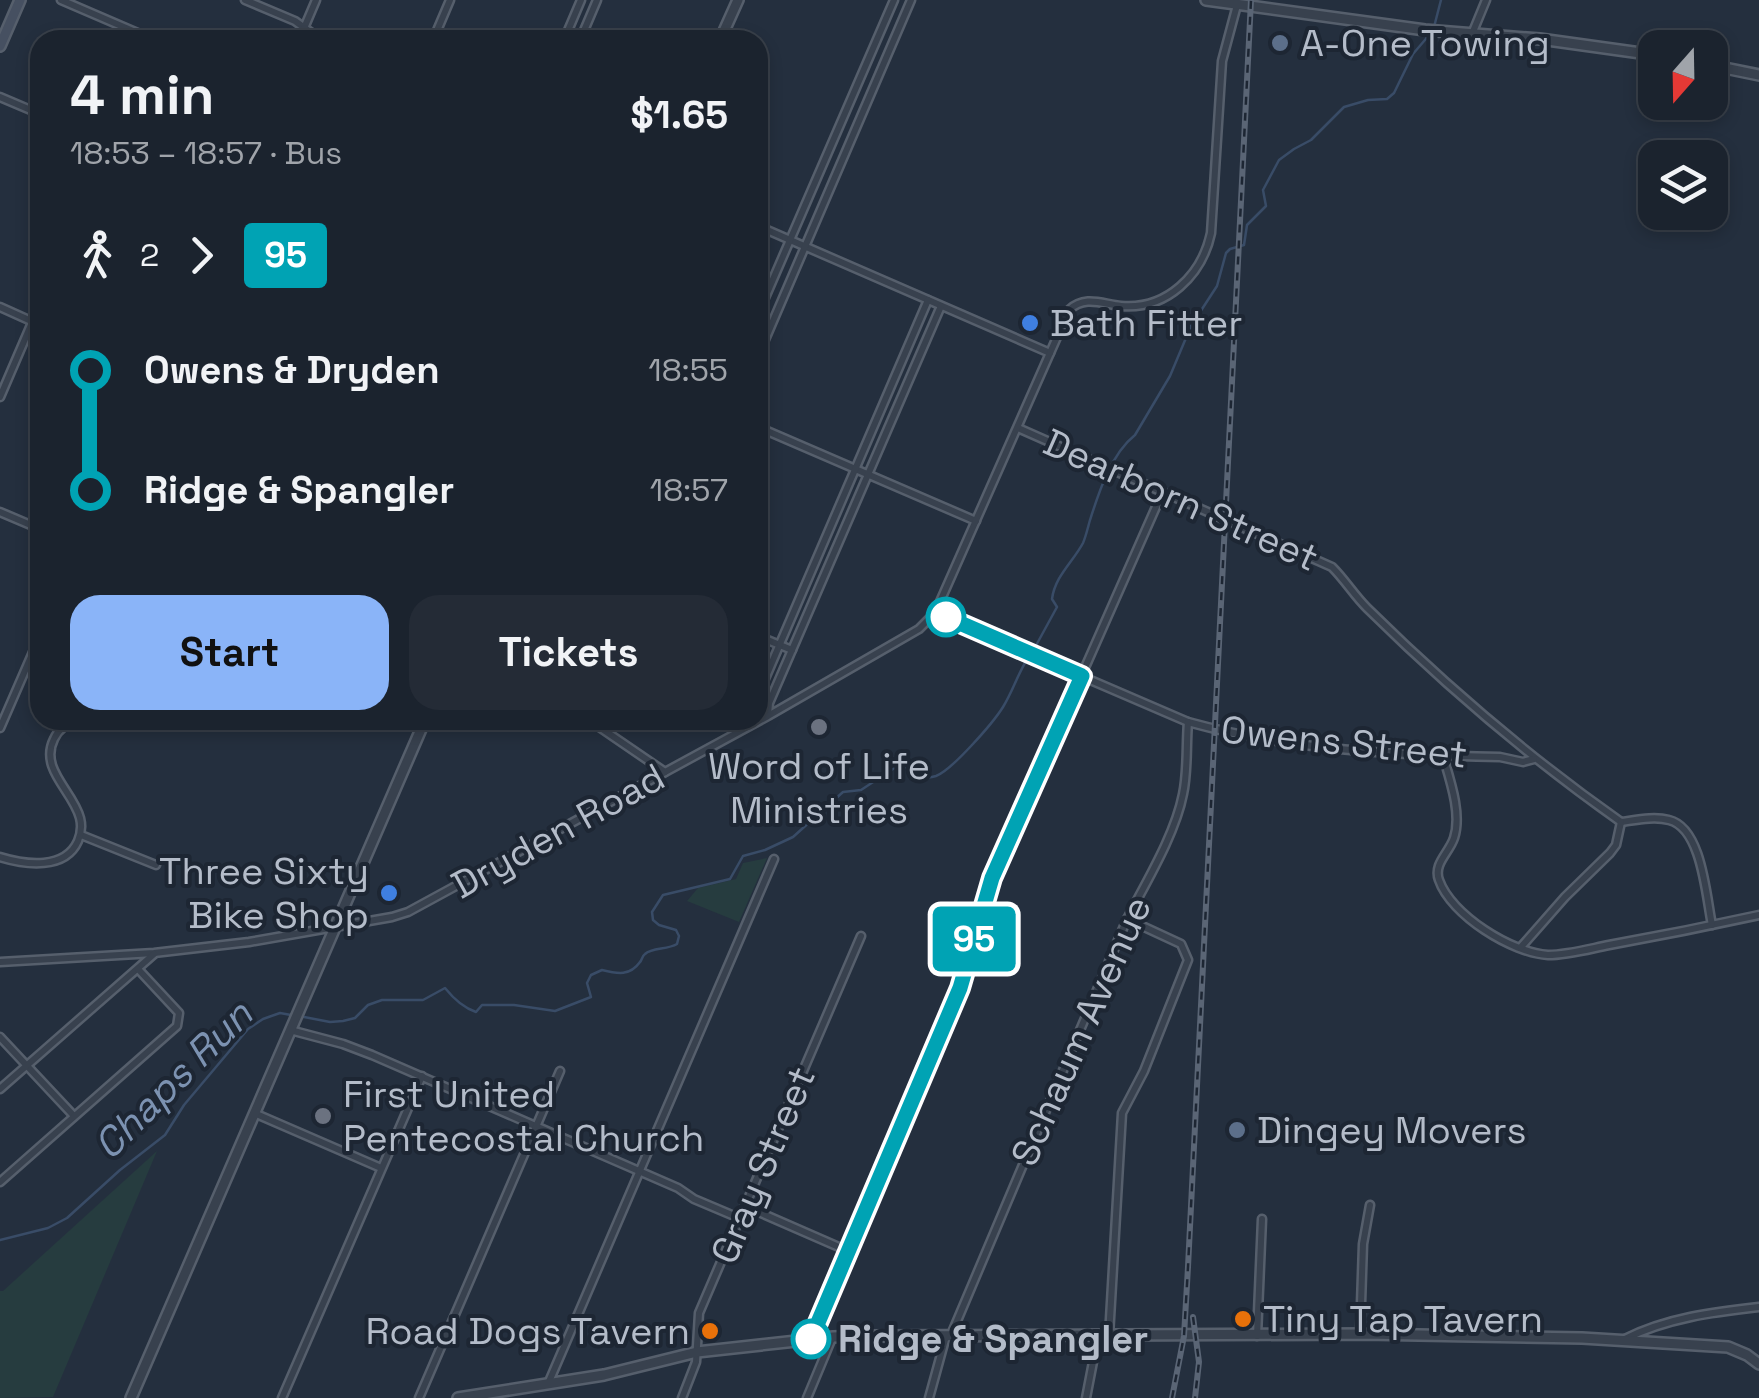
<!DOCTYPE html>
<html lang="en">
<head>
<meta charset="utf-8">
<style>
	body { margin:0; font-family:"Space Grotesk",sans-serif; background:#242b36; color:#f1f3f6; height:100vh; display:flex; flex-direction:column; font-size:38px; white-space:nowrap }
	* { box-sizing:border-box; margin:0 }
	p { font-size:32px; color:#a0a4aa }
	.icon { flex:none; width:55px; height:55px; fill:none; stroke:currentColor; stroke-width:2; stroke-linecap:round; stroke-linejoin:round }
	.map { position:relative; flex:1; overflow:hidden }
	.drawer { position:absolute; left:30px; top:30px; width:738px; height:700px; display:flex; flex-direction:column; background:#1b232e; border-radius:30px; box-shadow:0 5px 15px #0003,0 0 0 2px #39404a }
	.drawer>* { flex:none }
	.badge { padding:0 20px; border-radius:8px; font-size:35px; line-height:65px }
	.needle { width:65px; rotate:200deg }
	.controls { position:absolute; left:1638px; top:30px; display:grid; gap:20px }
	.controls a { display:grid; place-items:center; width:90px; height:90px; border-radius:20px; background:#1b232e; box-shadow:0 5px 15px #0003,0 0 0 2px #39404a; font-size:50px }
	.map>.badge { position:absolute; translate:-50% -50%; box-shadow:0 0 0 5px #fff }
	.legs { display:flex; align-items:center; gap:15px; height:110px; padding:0 40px; font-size:32px }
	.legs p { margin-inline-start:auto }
	.headline { display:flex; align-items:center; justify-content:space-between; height:170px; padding:0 40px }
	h1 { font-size:55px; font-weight:700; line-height:75px }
	.cta { display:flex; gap:20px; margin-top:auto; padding:20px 40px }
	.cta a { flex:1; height:115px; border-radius:30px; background:#8ab4f8; color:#111; font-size:40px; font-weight:700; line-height:115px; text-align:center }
	.cta a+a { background:#242b36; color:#f1f3f6 }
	ul { padding:0 40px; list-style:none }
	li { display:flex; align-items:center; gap:35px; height:120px; font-size:38px }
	li i { display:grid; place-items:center; width:15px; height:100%; margin:0 12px; background:currentColor }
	li i::after { content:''; width:25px; height:25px; margin:-12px; border:8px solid; border-radius:50%; background:#1b232e }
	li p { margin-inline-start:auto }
	li:first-child i { background:linear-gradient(#0000 50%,currentColor 0) }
	li:last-child i { background:linear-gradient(currentColor 50%,#0000 0) }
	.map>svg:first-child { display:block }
</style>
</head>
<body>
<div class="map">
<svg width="1759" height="1398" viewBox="0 0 1759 1398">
	<rect width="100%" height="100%" fill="#242f3e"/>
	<g fill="#263c3f">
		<path d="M 767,858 L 739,922 L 687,901 L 698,888 L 736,879 L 743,863 Z"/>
		<path d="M 157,1151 L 53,1397 L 0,1398 L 0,1291 L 3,1291 Z"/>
	</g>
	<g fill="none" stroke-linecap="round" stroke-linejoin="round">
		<g stroke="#394c67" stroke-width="2.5">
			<path d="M 1434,27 L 1441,0"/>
			<path d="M 1033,651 L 1057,607 L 1052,599 C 1055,576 1073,562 1083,543 C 1086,536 1088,527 1090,520 C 1099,492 1111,454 1135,435 L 1170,376 L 1191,326 L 1217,286 L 1226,253 L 1230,249 L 1244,245 L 1247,225 L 1266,206 L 1263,190 L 1279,160 L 1294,149 L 1311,140 L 1344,107 L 1368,100 L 1387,99 L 1394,93 L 1413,54 L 1430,34"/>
			<path d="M 299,1016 L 330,1022 L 343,1021 L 355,1018 L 368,1005 L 382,1000 L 423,1000 L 445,988 C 453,998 464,1008 476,1012 L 482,1005 L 514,1005 L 555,1011 L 591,997 L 587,983 L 591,975 L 602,970 C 618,974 630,976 640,962 C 642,960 642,956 645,954 C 652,947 667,950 677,944 L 679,936 L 676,930 L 659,925 L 653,920 L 652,912 L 663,895 L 730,879 L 743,856 L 765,850 L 793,837 L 843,792 L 861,790 L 896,767 L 908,767 C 916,775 924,780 936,776 C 952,770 993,723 1003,707 C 1013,691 1018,673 1028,658"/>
			<path d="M 0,1240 L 48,1228 L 67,1218 L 120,1170 L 165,1135 L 184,1105 L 248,1029 L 263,1019 L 280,1013 L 291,1015"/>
		</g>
		<defs>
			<g id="minor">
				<path d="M 61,0 L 154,40"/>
				<path d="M 245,0 L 295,21 L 313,34 L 328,40"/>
				<path d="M 1472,34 L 1486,0"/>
				<path d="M 299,40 L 316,0"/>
				<path d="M 433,40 L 450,0"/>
				<path d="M 564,40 L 581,0"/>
				<path d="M 580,40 L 597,0"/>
				<path d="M 0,97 L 40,114"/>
				<path d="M 758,226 L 1050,353"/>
				<path d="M 0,307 L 40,325"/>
				<path d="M 758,314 L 894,0"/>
				<path d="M 758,356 L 911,0"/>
				<path d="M 0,397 L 40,304"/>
				<path d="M 758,427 L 976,521"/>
				<path d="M 1018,428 L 1332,567 C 1345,580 1354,595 1367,608 C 1446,686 1530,758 1621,822"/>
				<path d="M 0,512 L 40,529"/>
				<path d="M 935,613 L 1188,722 C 1289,750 1395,755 1500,757 L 1523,762 L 1534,759"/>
				<path d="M 758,636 L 792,650"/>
				<path d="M 758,695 L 928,300"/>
				<path d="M 768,714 L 769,703 L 941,306"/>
				<path d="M 589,720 L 665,772"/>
				<path d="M 0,728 L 40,636"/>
				<path d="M 1443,756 C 1450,780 1462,814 1454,838 C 1449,853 1433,864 1439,880 C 1451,915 1512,953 1548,955 C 1568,955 1589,949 1609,945 C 1659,936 1709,926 1759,915"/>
				<path d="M 1621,822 C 1636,820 1654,816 1669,820 C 1702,828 1706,896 1712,925"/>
				<path d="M 81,835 L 156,865"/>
				<path d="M 0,857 C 26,865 65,870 78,841 C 81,834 82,826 80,818 C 73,791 39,769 54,739 C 59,728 67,723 78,720"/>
				<path d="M 1521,947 L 1565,897 L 1610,853 L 1616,845 L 1621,822"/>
				<path d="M 0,962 L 154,953 L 249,942 L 392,917 L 408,912 L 768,716 L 919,629 L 935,613 L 1069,310 C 1085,295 1102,304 1121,306 C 1167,310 1202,275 1211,233 L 1222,61 L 1237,5"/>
				<path d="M 290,1030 L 343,1044 L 372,1055 L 678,1188 L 694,1199 L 739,1218"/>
				<path d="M 0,1037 L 74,1116"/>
				<path d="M 0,1089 L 154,954"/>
				<path d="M 254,1113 L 381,1168"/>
				<path d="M 0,1182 L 177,1026 L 179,1013 L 138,969"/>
				<path d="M 745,1206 L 848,1251"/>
				<path d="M 1360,1334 L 1363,1244 L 1370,1205"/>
				<path d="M 951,1335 L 1127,919 C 1146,882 1175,835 1183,794 C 1188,771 1186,746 1188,722"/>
				<path d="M 1109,1336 L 1122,1113 L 1144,1071 L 1188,960 L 1181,944 L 1127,919"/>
				<path d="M 1257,1336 L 1262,1219"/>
				<path d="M 811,1339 L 960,988 L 992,878 L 1163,491"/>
				<path d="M 1625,1339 C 1666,1318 1714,1312 1759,1307"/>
				<path d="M 548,1384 L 774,859"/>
				<path d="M 282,1398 L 422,1076"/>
				<path d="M 419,1398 L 560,1071"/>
				<path d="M 682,1398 L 696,1362 L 699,1313 L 861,936"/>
				<path d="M 807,1398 L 832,1338"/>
				<path d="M 929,1398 L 946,1336"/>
				<path d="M 1086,1398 L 1098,1336"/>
			</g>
			<g id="tertiary">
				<path d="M 1206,0 L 1425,30 L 1540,39 L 1655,55"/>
				<path d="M 720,40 L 738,0"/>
				<path d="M 1710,65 L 1759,75"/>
				<path d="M 131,1398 L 425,720"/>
				<path d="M 458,1398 L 604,1375 L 697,1352 L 833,1337 L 862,1336 L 1365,1334 L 1582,1338 L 1728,1347 L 1747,1355 L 1759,1364"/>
			</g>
			<path id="secondary" d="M 0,46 L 20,0"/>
		</defs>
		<use href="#minor" stroke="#565f6c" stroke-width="11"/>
		<use href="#tertiary" stroke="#565f6c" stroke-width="14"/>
		<use href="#secondary" stroke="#565f6c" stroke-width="14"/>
		<use href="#minor" stroke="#38414e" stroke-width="6"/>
		<use href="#tertiary" stroke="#38414e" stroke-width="9"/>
		<use href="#secondary" stroke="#465061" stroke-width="9"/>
		<defs>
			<g id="rail">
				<path d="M 1193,1317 L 1199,1362 L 1195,1398"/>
				<path d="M 1172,1398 L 1184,1336 L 1188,1267 L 1251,0"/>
			</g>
		</defs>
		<use href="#rail" stroke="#5a6575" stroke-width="6"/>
		<use href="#rail" stroke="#1d2633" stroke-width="2.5" stroke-dasharray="8" stroke-linecap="butt"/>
	</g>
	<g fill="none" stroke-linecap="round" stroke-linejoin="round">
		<defs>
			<path id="line-1" d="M 811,1339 L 960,988 L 992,878 L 1082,676 L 946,617"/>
		</defs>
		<use href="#line-1" stroke="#fff" stroke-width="22"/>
		<use href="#line-1" stroke="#00a3b4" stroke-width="15"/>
	</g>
	<g fill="#5c6f8a" stroke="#1d2633" stroke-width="4">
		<circle cx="1280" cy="43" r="10"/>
		<circle cx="1237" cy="1130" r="10"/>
	</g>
	<g fill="#3f7fe0" stroke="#1d2633" stroke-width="4">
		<circle cx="1030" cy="323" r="10"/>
		<circle cx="389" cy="893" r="10"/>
	</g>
	<g fill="#fff" stroke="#00a3b4" stroke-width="5">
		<circle cx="946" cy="617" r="18"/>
		<circle cx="811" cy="1339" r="18"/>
	</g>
	<g fill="#6b7280" stroke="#1d2633" stroke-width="4">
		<circle cx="819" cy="727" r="10"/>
		<circle cx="323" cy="1116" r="10"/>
	</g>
	<g fill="#e8710a" stroke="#1d2633" stroke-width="4">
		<circle cx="1243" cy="1319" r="10"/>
		<circle cx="710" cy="1331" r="10"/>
	</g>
	<g text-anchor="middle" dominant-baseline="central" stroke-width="8" stroke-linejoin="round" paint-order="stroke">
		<g font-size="38" fill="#b4bcc9" stroke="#1d2633" text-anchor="start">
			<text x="1300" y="43">A-One Towing</text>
			<text x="1050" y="323">Bath Fitter</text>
			<text x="819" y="766" text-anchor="middle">Word of Life<tspan x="819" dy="44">Ministries</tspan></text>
			<text x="369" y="871" text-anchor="end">Three Sixty<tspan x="369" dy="44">Bike Shop</tspan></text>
			<text x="343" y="1094">First United<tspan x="343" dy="44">Pentecostal Church</tspan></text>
			<text x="1257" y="1130">Dingey Movers</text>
			<text x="1263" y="1319">Tiny Tap Tavern</text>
			<text x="690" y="1331" text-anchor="end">Road Dogs Tavern</text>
		</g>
		<g font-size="38" fill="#b4bcc9" stroke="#1d2633">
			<text transform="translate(1181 500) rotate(24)">Dearborn Street</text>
			<text transform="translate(1344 742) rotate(6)">Owens Street</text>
			<text transform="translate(558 831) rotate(-29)">Dryden Road</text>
			<text transform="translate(1081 1031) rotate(-66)">Schaum Avenue</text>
			<text transform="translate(763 1165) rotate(-67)">Gray Street</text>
		</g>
		<g font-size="38" font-weight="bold" fill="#b4bcc9" stroke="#1d2633" text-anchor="start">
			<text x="838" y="1339">Ridge &amp; Spangler</text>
		</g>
		<g font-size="40" font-style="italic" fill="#7c92b1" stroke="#1d2633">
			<text transform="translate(173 1080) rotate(-45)">Chaps Run</text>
		</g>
	</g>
</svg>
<div class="controls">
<a><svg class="needle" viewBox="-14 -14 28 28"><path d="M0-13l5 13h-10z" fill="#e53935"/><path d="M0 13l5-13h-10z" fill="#a0a4aa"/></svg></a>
<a><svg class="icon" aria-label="layers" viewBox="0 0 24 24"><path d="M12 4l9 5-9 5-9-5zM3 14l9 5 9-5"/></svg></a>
</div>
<b class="badge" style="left:974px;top:939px;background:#00a3b4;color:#fff">95</b>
<section class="drawer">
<div class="headline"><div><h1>4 min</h1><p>18:53 – 18:57 · Bus</p></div><b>$1.65</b></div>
<div class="legs"><svg class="icon" aria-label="walk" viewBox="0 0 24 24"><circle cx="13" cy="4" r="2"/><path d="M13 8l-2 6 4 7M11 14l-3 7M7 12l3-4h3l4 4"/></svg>2<svg class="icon" aria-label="forward" viewBox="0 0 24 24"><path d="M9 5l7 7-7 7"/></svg><b class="badge" style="background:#00a3b4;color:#fff">95</b></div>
<ul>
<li><i style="color:#00a3b4"></i><b>Owens &amp; Dryden</b><p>18:55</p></li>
<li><i style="color:#00a3b4"></i><b>Ridge &amp; Spangler</b><p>18:57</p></li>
</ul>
<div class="cta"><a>Start</a><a>Tickets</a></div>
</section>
</div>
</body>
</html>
